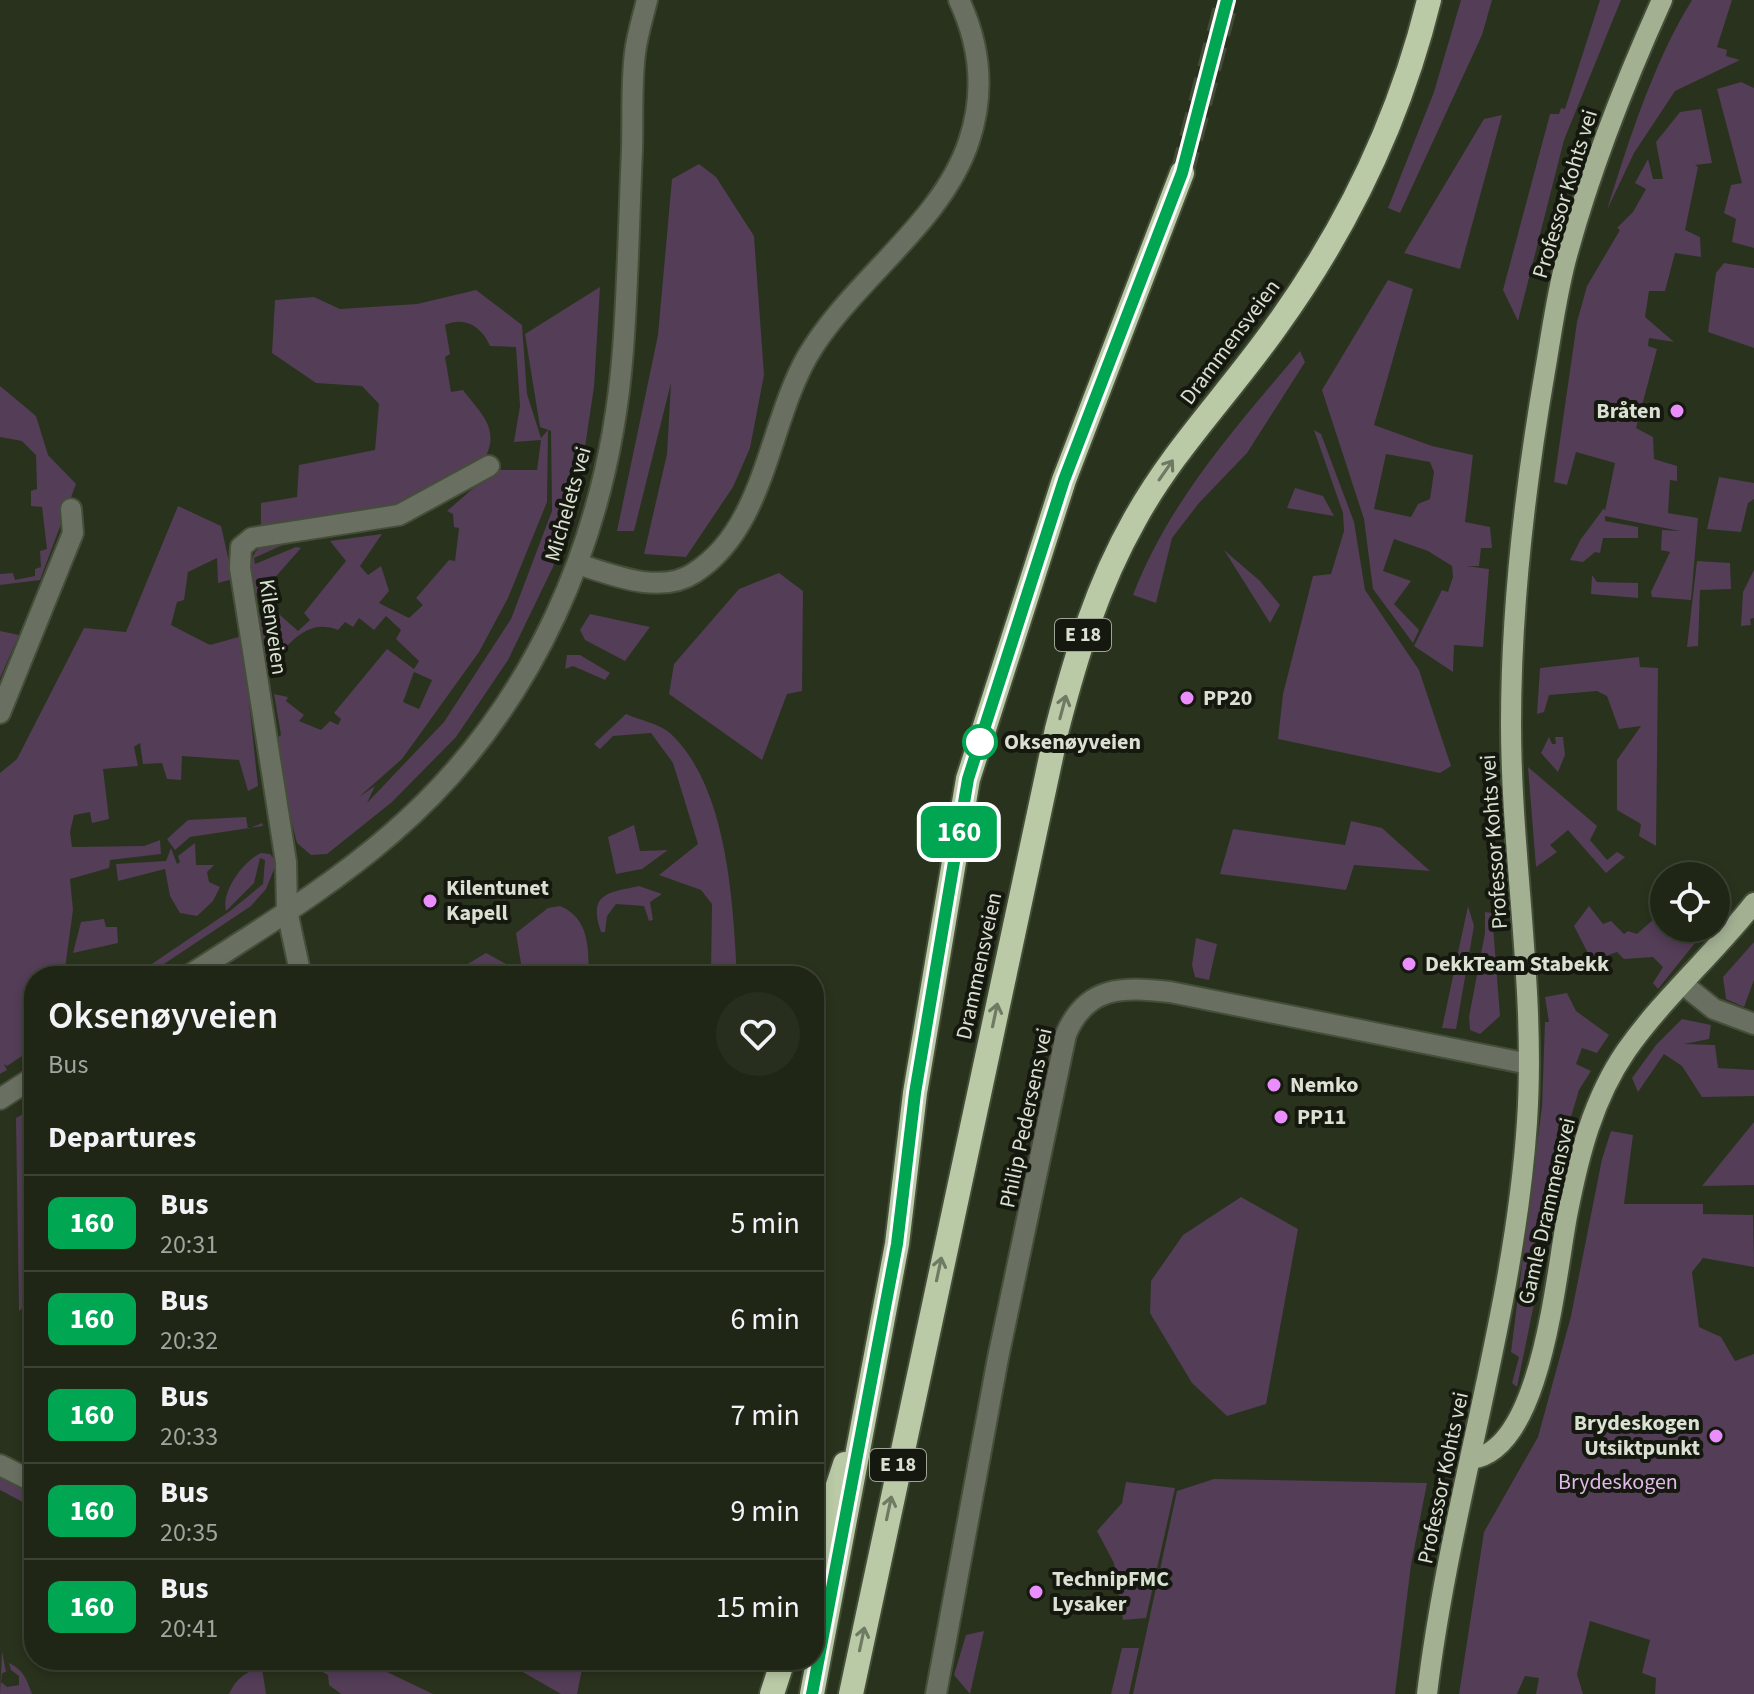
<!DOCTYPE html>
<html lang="en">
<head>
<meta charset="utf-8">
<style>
	body { margin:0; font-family:"Source Sans 3",sans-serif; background:#272e1e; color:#f1f3f6; height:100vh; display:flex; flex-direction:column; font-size:30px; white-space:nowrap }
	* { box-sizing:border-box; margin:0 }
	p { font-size:26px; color:#a1a5a0 }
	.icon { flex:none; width:44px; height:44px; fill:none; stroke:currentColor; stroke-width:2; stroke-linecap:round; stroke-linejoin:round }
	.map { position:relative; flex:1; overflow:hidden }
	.side { position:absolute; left:24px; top:966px; width:800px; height:704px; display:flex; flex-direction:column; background:#1f2615; border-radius:32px; box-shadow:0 4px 12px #0003,0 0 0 2px #3c4334 }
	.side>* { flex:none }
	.badge { padding:0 16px; border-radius:12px; font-size:28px; line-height:52px }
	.buttons { position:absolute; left:1650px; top:862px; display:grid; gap:16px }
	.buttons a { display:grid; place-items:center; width:80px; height:80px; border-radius:50%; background:#1f2615; box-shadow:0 4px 12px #0003,0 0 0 2px #3c4334; font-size:40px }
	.map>.badge { position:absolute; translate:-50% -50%; box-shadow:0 0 0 4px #fff }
	h2 { padding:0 24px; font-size:30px; line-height:72px }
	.round { display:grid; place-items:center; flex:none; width:84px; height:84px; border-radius:42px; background:#272e1e }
	.summary { display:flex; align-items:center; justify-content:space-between; height:136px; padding:0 24px }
	h1 { font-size:38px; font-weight:600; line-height:60px }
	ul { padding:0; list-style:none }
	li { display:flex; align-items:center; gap:24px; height:96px; padding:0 24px; border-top:2px solid #3c4334 }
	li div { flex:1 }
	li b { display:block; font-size:30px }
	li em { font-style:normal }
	li .badge { min-width:88px; font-weight:700; text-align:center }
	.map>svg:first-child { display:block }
</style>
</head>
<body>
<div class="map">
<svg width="1754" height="1694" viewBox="0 0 1754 1694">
	<rect width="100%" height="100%" fill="#29321c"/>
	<g fill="#533d57" fill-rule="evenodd">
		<path d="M 1461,0 L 1492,0 L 1482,35 L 1400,213 L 1388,208 L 1434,92 Z"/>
		<path d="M 1600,0 L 1621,0 L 1564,140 L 1518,321 L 1503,290 L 1550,114 L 1559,114 L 1561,108 L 1565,109 Z"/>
		<path d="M 1692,0 L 1732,0 L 1717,47 L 1727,50 L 1726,56 L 1740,60 L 1675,91 L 1634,153 L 1607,210 C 1629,140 1653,63 1692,0 Z"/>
		<path d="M 1741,82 L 1754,88 L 1754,248 L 1732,242 L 1736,219 L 1724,213 L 1731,185 L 1742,183 L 1717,89 Z"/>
		<path d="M 1701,109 L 1712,163 L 1695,165 L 1698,167 L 1685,230 L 1700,237 L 1701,257 L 1675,253 L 1665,291 L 1649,291 L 1645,317 L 1674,342 L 1649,338 L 1648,346 L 1657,349 L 1636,428 L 1653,437 L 1654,459 L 1677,466 L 1677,481 L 1670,480 L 1668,513 L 1698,518 L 1691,600 L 1652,597 L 1651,592 L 1670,552 L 1661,550 L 1662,530 L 1680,531 L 1605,516 L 1605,521 L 1638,527 L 1638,538 L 1603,538 L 1600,553 L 1595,552 L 1583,562 L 1570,560 L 1581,539 L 1604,508 L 1605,511 L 1615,463 L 1576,452 L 1567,485 L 1554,482 L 1577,322 L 1587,286 L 1620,230 L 1617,228 L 1633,212 L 1646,189 L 1635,183 L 1648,159 L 1653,179 L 1663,179 L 1656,142 L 1680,112 Z"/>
		<path d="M 1502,115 L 1460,269 L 1404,253 L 1484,119 Z"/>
		<path d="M 699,164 L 716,177 L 754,236 L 764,375 L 750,448 L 733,487 L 686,557 L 644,554 L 667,454 L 671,383 L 634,531 L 617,531 L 658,335 L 672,179 Z"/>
		<path d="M 1724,263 L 1754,268 L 1754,348 L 1708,332 L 1716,273 Z"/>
		<path d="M 1388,280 L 1413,289 L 1374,425 L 1432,446 L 1473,455 L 1465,522 L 1490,527 L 1492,548 L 1481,548 L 1479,566 L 1466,566 L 1489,569 L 1483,647 L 1454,645 L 1453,672 L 1414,646 L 1442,590 L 1448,592 L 1453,577 L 1452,566 L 1428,551 L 1394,539 L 1383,571 L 1411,581 L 1394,604 L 1419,630 L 1413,643 L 1373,589 L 1364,519 L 1322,390 ZM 1386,454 L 1430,462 L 1434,472 L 1430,499 L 1418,504 L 1411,517 L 1374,509 Z"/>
		<path d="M 600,287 L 594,387 L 579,487 L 553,567 L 508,660 L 456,737 L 392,802 L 327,854 L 311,855 L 297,843 L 283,789 L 275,739 L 281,735 L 274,694 L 288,697 L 286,701 L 304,715 L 299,721 L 321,730 L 330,721 L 338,725 L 341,719 L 334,713 L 387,649 L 414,669 L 419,661 L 396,639 L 401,630 L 386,616 L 374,630 L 359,618 L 353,627 L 345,622 L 338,630 C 306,617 289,645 268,666 L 259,617 L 270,606 L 298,631 L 310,620 L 304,613 L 346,561 L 330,541 L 382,534 L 360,566 L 368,575 L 381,566 L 389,591 L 379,603 L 409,618 L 423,605 L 416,598 L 449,560 L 455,561 L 459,528 L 454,527 L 453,514 L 447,511 L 494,470 L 537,470 L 541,440 L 514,442 L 520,406 L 516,347 L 490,346 C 482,327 465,316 445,325 L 450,354 L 445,357 L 451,392 L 463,390 C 481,414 503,430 482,463 L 398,509 L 321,521 L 261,525 L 261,503 L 297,497 L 299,465 L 375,450 L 379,404 L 362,386 L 316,383 L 272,353 L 275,300 L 314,297 L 340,309 L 417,304 L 476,290 L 522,325 L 527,394 L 541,438 L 548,430 L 547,502 L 508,598 L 479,652 L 402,759 L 359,797 L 375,786 L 367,803 L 444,722 L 511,619 L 552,511 L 551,431 L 540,427 L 525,334 ZM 414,672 L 432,680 L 419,709 L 403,702 Z"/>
		<path d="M 1300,351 L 1305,362 L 1247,453 L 1199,503 L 1172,538 L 1156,603 L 1133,595 C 1169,501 1236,427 1300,351 Z"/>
		<path d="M 0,386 L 36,416 L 48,455 L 76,484 L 40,580 L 0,585 L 0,574 L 13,573 L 15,580 L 35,576 L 35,569 L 41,567 L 40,551 L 47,549 L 42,507 L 31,506 L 31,491 L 37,489 L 36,455 L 22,441 L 0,437 Z"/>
		<path d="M 1314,430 L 1321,434 L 1354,522 L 1365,590 L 1419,670 L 1451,766 L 1440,773 L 1278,739 L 1283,694 L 1313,576 L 1331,574 L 1344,531 L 1343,513 Z"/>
		<path d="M 1719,477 L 1754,483 L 1754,499 L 1748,503 L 1741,532 L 1707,529 Z"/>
		<path d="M 1295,488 L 1323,496 L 1334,516 L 1287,508 Z"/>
		<path d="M 178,506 L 221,526 L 233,579 L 218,583 L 217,558 L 188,572 L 184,600 L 177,602 L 171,625 L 210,645 L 242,636 L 258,786 L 248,791 L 239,760 L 182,756 L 181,780 L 167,779 L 162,763 L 143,764 L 140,743 L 134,747 L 138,766 L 103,769 L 109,819 L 92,823 L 90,812 L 74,815 L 70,832 L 72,847 L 144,846 L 160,840 L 161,854 L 110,860 L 109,868 L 70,879 L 73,910 L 64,976 L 34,976 L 34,1048 L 7,1066 L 4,1064 L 7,1070 L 0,1074 L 0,773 L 17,759 L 84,628 L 126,632 Z"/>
		<path d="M 305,535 L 254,558 L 255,564 L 296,547 L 301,548 L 264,590 L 251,596 C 247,542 256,545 305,535 Z"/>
		<path d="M 1224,550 L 1260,581 L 1280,605 L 1270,623 Z"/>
		<path d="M 1697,561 L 1730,563 L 1731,589 L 1700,590 L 1698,646 L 1687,647 Z"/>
		<path d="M 1754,570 L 1754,618 L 1750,619 L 1751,625 L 1741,626 L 1743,592 Z"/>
		<path d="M 779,573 L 803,591 L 802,691 L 787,694 L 762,760 L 669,694 L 674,664 L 739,589 Z"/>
		<path d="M 1592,575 L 1597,582 L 1638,583 L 1638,598 L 1591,594 Z"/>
		<path d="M 590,614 L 650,627 L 625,661 L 585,640 L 580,630 Z"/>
		<path d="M 0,631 L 19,635 L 0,678 Z"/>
		<path d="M 567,655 L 580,655 L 610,673 L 605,680 L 573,666 L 565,669 Z"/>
		<path d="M 1639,657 L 1640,667 L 1658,668 L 1656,846 L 1639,836 L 1641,824 L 1617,810 L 1617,760 L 1641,726 L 1619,729 L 1607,696 L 1597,691 L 1549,695 L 1544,712 L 1537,714 L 1540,668 Z"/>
		<path d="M 626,714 C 639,720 661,724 671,734 C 728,788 733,903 737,976 L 697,976 L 711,972 L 712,904 L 701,890 L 659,875 L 698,844 L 673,763 L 651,733 L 613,736 L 600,749 L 594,744 Z"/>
		<path d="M 1549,737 L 1552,744 L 1556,744 L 1555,737 L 1563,737 L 1565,755 L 1558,772 L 1541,753 Z"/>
		<path d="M 1528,767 L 1597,826 L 1590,840 L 1607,860 L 1617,852 L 1625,857 L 1606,873 L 1568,830 L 1550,845 L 1557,852 L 1536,867 Z"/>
		<path d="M 246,817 L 248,829 L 262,823 L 263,826 L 190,837 L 175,850 L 167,839 L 188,820 Z"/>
		<path d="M 1351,821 L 1382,828 L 1430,871 L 1354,865 L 1346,890 L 1220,874 L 1233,829 L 1345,845 Z"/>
		<path d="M 634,825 L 640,851 L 668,850 L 642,869 L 616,874 L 608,837 Z"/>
		<path d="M 195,843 L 196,865 L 214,865 L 207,872 L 209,882 L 220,887 L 213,901 L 197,916 L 180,913 L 170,896 L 165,869 L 118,881 L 116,864 L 166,861 L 171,848 L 177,864 L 180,862 L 178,856 Z"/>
		<path d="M 261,853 L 270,854 L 277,862 L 266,889 L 251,906 L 146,976 L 134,976 L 230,911 L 263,884 L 265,860 L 260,858 L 254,883 L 226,911 C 221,892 243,861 261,853 Z"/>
		<path d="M 639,886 L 662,894 L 650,902 L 653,920 L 649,921 L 644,906 L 616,904 L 607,916 L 605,932 L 601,932 C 588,894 606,893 639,886 Z"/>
		<path d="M 560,906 C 590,919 588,947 589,976 L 523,976 L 516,933 L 548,908 Z"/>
		<path d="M 1468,906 L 1474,926 L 1456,1029 L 1442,1028 Z"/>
		<path d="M 1589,906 L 1603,924 L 1611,921 L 1624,934 L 1628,931 L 1637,934 L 1664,910 L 1664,928 L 1682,928 L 1686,939 L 1700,928 L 1707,928 L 1658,989 L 1653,983 L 1663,967 L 1653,957 L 1624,959 L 1617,952 L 1592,961 L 1574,926 Z"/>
		<path d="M 1485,912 L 1492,913 L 1500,1016 L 1480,1034 L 1470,1030 L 1469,1017 L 1485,933 Z"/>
		<path d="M 104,919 L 106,927 L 117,927 L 118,943 L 73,953 L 81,922 Z"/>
		<path d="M 1196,938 L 1217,944 L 1209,980 L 1195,977 L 1192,965 Z"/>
		<path d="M 1754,942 L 1754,980 L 1744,1007 L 1726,999 L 1723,977 Z"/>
		<path d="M 486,953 L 508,965 L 509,976 L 468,976 L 461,968 Z"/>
		<path d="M 277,965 L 289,976 L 231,976 L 251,966 Z"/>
		<path d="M 1567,993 L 1576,1011 L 1609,1035 L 1597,1053 L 1582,1048 L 1576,1064 L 1591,1071 L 1579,1090 L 1565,1137 L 1567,1143 L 1517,1387 L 1512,1383 L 1519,1357 L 1511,1352 L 1542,1106 L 1545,1022 L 1549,1022 L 1545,997 Z"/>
		<path d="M 1682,1019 L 1711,1025 L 1709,1039 L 1684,1044 L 1715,1045 L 1718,1068 L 1754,1070 L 1754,1096 L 1702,1097 L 1682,1066 L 1664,1054 L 1638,1092 L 1632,1078 L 1656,1045 Z"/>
		<path d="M 34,1108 L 25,1189 L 30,1301 L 19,1311 L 16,1118 Z"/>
		<path d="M 1754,1122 L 1754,1185 L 1702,1186 Z"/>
		<path d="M 1611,1131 L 1633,1135 L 1624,1204 L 1703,1204 L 1703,1214 L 1753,1215 L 1754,1267 L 1703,1258 L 1692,1272 L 1699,1327 L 1721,1337 L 1735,1361 L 1754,1354 L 1754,1694 L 1655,1694 L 1656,1678 L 1642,1673 L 1650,1640 L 1590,1621 L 1577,1674 L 1583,1694 L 1536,1694 L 1539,1678 L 1525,1676 L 1517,1694 L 1459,1694 L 1484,1532 L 1538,1437 L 1571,1316 L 1602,1159 Z"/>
		<path d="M 1241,1197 L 1298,1229 L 1266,1404 L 1227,1416 L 1192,1383 L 1150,1313 L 1151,1281 L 1183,1235 Z"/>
		<path d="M 0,1476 L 34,1494 L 34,1508 L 0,1490 Z"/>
		<path d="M 1214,1479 L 1427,1483 L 1411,1565 L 1395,1694 L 1133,1694 L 1177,1491 Z"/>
		<path d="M 1126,1482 L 1175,1488 L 1146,1618 L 1123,1620 L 1114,1563 L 1097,1531 L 1122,1503 Z"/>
		<path d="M 984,1631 L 970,1694 L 954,1675 L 966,1635 Z"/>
		<path d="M 1122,1648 L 1139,1648 L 1129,1694 L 1111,1694 Z"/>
		<path d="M 2,1651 L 6,1672 L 2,1673 L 1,1682 L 7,1687 L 19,1685 L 19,1676 L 11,1670 L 9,1663 C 23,1669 27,1680 32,1694 L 0,1694 Z"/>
		<path d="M 301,1660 L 362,1660 L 433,1694 L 341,1694 L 329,1685 L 328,1675 Z"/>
		<path d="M 502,1660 L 584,1660 L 577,1694 L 561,1694 Z"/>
		<path d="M 262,1668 L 266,1694 L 229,1694 C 235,1680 246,1670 262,1668 Z"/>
	</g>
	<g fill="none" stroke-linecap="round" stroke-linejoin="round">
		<path stroke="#444c37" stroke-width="24" stroke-dasharray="24 12" stroke-linecap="butt" d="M 1182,173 L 1227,0"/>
		<defs>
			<g id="minor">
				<path d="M 578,564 C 612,575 661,595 694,573 C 765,528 768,426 807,357 C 851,281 942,224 969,141 C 985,93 980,45 959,0"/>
				<path d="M 0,713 L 73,533 L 71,509"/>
				<path d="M 188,976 C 257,931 329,888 391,834 C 534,711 609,536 623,350 C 628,283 629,216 632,150 C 633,118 631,85 635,53 C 637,35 643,17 647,0"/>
				<path d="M 301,976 L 287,911 L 286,862 L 240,568 L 241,547 L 252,538 L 399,515 L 489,466"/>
				<path d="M 1684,985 L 1714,1009 L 1754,1024"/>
				<path d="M 0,1099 L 34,1077"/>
				<path d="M 0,1465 L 34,1482"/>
				<path d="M 936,1694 L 998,1358 L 1066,1034 C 1087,985 1123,987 1170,992 L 1529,1064"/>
			</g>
			<g id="major">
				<path d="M 1471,1459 C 1543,1451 1556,1269 1568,1211 C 1579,1155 1593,1099 1626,1051 C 1663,998 1714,954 1754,903"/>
				<path d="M 1427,1694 C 1450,1502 1514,1316 1527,1122 C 1536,989 1511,857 1511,724 C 1511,606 1525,487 1545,371 C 1552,331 1557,290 1568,252 C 1592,165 1625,82 1662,0"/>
			</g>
			<g id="highway">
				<path d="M 814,1558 L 845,1464"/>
				<path d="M 772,1694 L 783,1660"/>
				<path d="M 812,1694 L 897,1244 L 915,1093 L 968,779 L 1064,480 L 1182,173"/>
				<path d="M 851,1694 L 1057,729 C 1076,656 1097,586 1135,519 C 1173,450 1229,393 1275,328 C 1346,230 1400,118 1429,0"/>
			</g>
		</defs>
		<use href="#minor" stroke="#454e39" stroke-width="24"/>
		<use href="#major" stroke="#454e39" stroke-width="24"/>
		<use href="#highway" stroke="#454e39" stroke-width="28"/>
		<use href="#minor" stroke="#696f61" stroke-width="20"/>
		<use href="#major" stroke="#a3b092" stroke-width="20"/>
		<use href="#highway" stroke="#bacaa6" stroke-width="24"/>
	</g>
	<defs><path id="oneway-shaft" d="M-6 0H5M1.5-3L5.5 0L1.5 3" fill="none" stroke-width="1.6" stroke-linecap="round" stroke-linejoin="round" transform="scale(2)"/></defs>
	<g stroke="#6f7a62">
		<use href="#oneway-shaft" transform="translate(1166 470) rotate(-55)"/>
		<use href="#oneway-shaft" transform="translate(1063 707) rotate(-75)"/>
		<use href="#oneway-shaft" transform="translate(995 1015) rotate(-78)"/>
		<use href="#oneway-shaft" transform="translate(939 1269) rotate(-78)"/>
		<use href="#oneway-shaft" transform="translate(889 1508) rotate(-78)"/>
		<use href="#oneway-shaft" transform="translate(862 1639) rotate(-78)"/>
	</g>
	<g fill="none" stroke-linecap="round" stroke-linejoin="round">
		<defs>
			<path id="line" d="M 812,1694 L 897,1244 L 915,1093 L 968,779 L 1064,480 L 1182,173 L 1227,0"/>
		</defs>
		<use href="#line" stroke="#fff" stroke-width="18"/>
		<use href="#line" stroke="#00a651" stroke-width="12"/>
	</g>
	<g fill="#ea8dfd" stroke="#14180e" stroke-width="3">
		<circle cx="1677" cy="411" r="8"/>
		<circle cx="1187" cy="698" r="8"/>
		<circle cx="430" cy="901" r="8"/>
		<circle cx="1409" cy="964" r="8"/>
		<circle cx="1274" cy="1085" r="8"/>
		<circle cx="1281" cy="1117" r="8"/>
		<circle cx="1716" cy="1436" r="8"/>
		<circle cx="1036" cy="1592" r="8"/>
	</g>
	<circle fill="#fff" stroke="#00a651" stroke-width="4" cx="980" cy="742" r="16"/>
	<g text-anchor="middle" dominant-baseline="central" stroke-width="8" stroke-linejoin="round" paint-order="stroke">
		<g fill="#14180e" stroke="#9fa497" stroke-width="2">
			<rect x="1055" y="619" width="56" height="32" rx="6"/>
			<rect x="870" y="1449" width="56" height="32" rx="6"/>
		</g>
		<g font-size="20" font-weight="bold" fill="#dae0d2">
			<text x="1083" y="635">E 18</text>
			<text x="898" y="1465">E 18</text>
		</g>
		<g font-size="22" fill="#dae0d2" stroke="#14180e">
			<text transform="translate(1565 194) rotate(-73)">Professor Kohts vei</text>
			<text transform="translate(1230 342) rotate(-53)">Drammensveien</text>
			<text transform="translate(568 504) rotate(-74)">Michelets vei</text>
			<text transform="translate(273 627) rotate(82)">Kilenveien</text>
			<text transform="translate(1494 842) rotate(-94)">Professor Kohts vei</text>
			<text transform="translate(979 966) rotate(-78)">Drammensveien</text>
			<text transform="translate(1026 1118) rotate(-78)">Philip Pedersens vei</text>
			<text transform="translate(1547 1211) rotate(-77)">Gamle Drammensvei</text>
			<text transform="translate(1443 1478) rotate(-78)">Professor Kohts vei</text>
		</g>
		<g font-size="22" font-weight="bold" fill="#dae0d2" stroke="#14180e" text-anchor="start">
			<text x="1661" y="411" text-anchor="end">Bråten</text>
			<text x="1203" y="698">PP20</text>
			<text x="446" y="888">Kilentunet<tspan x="446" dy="25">Kapell</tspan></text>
			<text x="1425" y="964">DekkTeam Stabekk</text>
			<text x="1290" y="1085">Nemko</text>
			<text x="1297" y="1117">PP11</text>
			<text x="1700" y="1423" text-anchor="end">Brydeskogen<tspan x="1700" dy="25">Utsiktpunkt</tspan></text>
			<text x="1052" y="1579">TechnipFMC<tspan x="1052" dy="25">Lysaker</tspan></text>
		</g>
		<g font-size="22" font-weight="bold" fill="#dae0d2" stroke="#14180e" text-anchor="start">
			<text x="1004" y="742">Oksenøyveien</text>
		</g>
		<g font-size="22" fill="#e1b8ea" stroke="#14180e">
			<text x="1618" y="1482">Brydeskogen</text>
		</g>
	</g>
</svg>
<div class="buttons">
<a><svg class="icon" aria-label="locate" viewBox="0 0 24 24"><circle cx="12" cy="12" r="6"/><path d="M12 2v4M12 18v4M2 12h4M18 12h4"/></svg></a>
</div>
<b class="badge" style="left:959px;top:832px;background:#00a651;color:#fff">160</b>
<section class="side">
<div class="summary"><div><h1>Oksenøyveien</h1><p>Bus</p></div><a class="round"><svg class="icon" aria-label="heart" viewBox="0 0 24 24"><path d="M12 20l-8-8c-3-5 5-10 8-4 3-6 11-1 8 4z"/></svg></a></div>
<h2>Departures</h2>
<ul>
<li><span class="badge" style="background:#00a651;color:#fff">160</span><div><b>Bus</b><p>20:31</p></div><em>5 min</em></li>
<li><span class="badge" style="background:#00a651;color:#fff">160</span><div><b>Bus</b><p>20:32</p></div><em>6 min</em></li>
<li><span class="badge" style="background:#00a651;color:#fff">160</span><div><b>Bus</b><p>20:33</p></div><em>7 min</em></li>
<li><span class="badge" style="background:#00a651;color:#fff">160</span><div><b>Bus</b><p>20:35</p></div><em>9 min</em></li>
<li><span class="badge" style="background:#00a651;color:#fff">160</span><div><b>Bus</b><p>20:41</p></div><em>15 min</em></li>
</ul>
</section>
</div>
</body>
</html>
